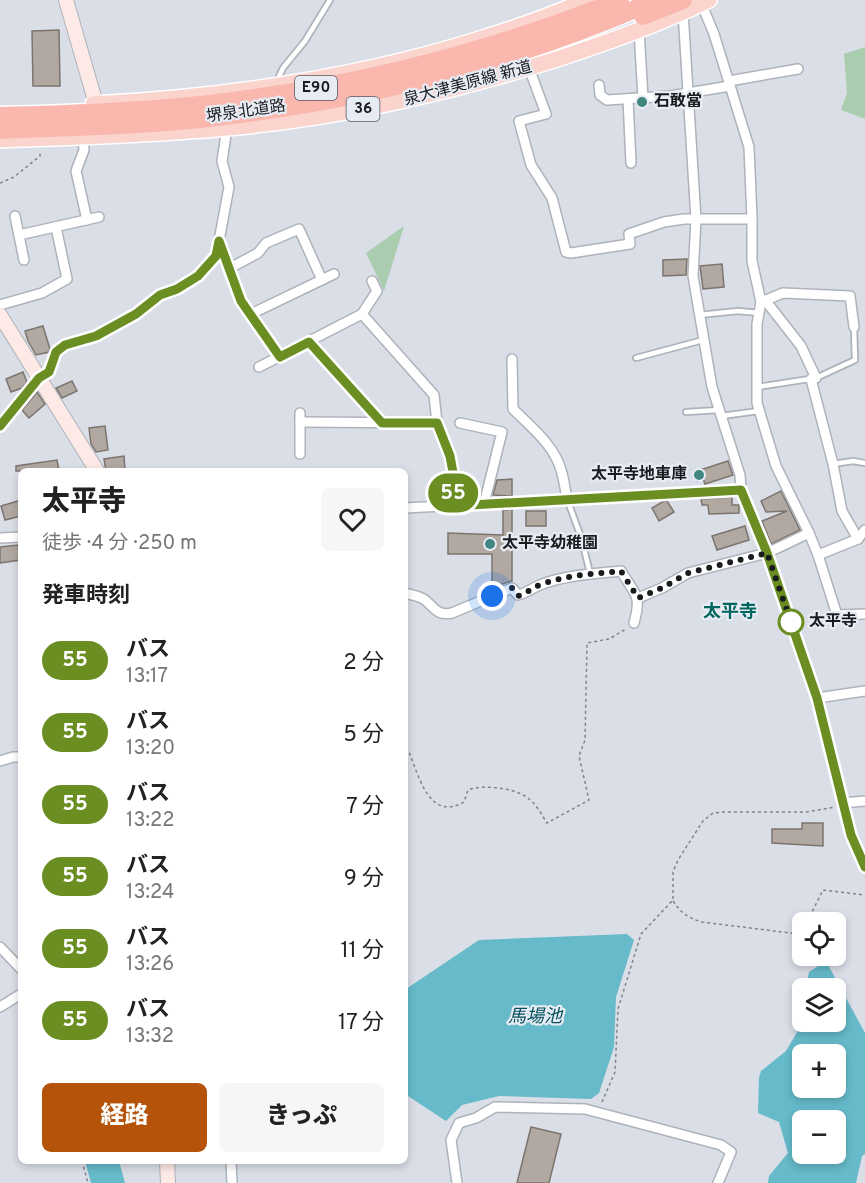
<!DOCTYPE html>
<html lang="ja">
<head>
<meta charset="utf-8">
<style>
	body { margin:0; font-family:Overpass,"Noto Sans JP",sans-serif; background:#f6f6f6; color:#222; height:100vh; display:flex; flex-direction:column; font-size:22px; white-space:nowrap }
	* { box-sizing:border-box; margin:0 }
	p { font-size:20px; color:#767676 }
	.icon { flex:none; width:33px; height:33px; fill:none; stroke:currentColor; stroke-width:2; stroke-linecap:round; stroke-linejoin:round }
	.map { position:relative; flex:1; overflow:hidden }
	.details { position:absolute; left:18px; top:468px; width:390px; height:696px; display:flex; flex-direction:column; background:#fff; border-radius:9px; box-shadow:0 3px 9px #0003 }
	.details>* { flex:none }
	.badge { padding:0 12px; border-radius:20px; font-size:21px; line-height:39px }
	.tools { position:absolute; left:792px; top:912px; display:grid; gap:12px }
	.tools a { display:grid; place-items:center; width:54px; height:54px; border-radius:9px; background:#fff; box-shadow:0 3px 9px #0003; font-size:30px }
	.you { position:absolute; width:30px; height:30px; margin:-15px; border:4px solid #fff; border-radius:50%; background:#1a73e8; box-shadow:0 0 0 9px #1a73e833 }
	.map>.badge { position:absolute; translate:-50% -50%; box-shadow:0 0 0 3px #fff }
	h2 { padding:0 24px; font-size:22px; line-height:54px }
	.round { display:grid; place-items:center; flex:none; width:63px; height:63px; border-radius:9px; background:#f6f6f6 }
	.overview { display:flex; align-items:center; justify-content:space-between; height:102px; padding:0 24px }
	h1 { font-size:28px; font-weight:800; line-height:45px }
	.primary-button { display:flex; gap:12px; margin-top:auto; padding:12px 24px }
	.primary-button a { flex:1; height:69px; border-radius:9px; background:#b45309; color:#fff; font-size:24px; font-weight:800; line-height:69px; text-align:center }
	.primary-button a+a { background:#f6f6f6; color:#222 }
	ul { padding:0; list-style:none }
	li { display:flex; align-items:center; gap:18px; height:72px; padding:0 24px }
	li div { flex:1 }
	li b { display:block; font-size:22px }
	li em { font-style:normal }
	li .badge { min-width:66px; font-weight:700; text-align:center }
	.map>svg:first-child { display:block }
</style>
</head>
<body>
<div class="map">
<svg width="865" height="1183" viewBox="0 0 865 1183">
	<rect width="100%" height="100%" fill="#dadee7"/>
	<g fill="#aacdaf">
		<path d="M 865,47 L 865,119 L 841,110 L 847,93 L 844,54 Z"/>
		<path d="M 404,226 L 384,291 L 366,253 Z"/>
	</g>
	<g fill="#66baca" fill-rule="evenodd">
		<path d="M 627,934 L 634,940 L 616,997 L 614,1047 L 599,1093 L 591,1099 L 499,1096 L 462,1105 L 446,1121 L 405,1094 L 406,989 L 479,940 Z"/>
		<path d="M 826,961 L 865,1033 L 865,1154 L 862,1156 L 856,1183 L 768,1183 L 769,1176 L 788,1153 L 779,1122 L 758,1113 L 759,1078 L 761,1071 L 786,1051 L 797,1032 L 802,1004 L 802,1022 L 836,1022 L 836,988 L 806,988 L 809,972 ZM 802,1054 L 836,1054 L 836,1088 L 802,1088 ZM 802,1120 L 836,1120 L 836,1154 L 802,1154 Z"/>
		<path d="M 85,1161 L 119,1161 L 125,1183 L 91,1183 Z"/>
	</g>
	<g fill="#b0a8a1" stroke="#7c746e" stroke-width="1.5">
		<path d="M 59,30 L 60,86 L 33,86 L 32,31 Z"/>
		<path d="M 687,259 L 686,275 L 663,276 L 663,260 Z"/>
		<path d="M 722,264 L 724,287 L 703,289 L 700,266 Z"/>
		<path d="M 43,326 L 50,349 L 49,352 L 36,355 L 28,341 L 25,331 Z"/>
		<path d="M 23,372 L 27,382 L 22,388 L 11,392 L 6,379 Z"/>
		<path d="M 72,381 L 77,391 L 62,398 L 56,388 Z"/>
		<path d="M 37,392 L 45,404 L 29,418 L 22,410 Z"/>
		<path d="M 105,426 L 108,450 L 96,452 L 91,444 L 89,428 Z"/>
		<path d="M 124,456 L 125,471 L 106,471 L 104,459 Z"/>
		<path d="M 57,460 L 59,471 L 16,471 L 16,466 Z"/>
		<path d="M 728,461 L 733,475 L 705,484 L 703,479 L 697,481 L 694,472 Z"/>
		<path d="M 512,479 L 512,496 L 493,495 L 497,480 Z"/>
		<path d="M 781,491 L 800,530 L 771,544 L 762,521 L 787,511 L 766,512 L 761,501 Z"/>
		<path d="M 732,497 L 732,505 L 739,505 L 739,513 L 709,514 L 708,505 L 702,505 L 701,499 Z"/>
		<path d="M 21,500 L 21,516 L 5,520 L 1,506 Z"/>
		<path d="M 664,501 L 667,501 L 674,512 L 659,521 L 652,508 Z"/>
		<path d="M 512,509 L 512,581 L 492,587 L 492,554 L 448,554 L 448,533 L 503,535 L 503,510 Z"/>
		<rect x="526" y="511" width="20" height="15"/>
		<path d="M 745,526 L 749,540 L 717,550 L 712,536 Z"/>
		<path d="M 18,545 L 20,560 L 0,563 L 0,547 Z"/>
		<path d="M 802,823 L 823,823 L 823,846 L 772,843 L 772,829 L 802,829 Z"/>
		<path d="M 531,1127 L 561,1134 L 549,1183 L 517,1183 Z"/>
	</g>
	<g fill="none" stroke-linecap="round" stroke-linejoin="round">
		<defs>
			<g id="lane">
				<path d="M 276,83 L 283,68 L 305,41 L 330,0"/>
				<path d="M 699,315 L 738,311 L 759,313"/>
				<path d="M 636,358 L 703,340"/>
				<path d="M 757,387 L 816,378 L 855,360 L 854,328"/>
				<path d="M 686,412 L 719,410"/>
				<path d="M 721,416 L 759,411"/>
				<path d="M 833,464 L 853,461 L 865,463"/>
				<path d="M 567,499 L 581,537 L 590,573"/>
			</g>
			<g id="street">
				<path d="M 700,0 L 714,34 L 749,147 L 752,219 L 752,261 L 761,302 L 757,324 L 757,403 L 776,466 L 809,533 L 818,555 L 837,615 L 865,614"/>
				<path d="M 683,12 L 696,219 L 693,276 L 712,387 L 740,475 L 741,490 L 767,553 L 817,698 L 851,835 L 865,867"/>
				<path d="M 639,30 L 643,98"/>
				<path d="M 529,68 L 546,114 L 519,121 L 531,165 L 552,198 L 566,252 L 571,253 L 630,244 L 629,234 L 664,222 L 684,219 L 752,219"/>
				<path d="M 729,81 L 798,69"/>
				<path d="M 599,85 L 600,95 L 607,100 L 670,96 L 730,86"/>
				<path d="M 628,99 L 631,163"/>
				<path d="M 83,137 L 84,150 L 76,171 L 87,220"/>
				<path d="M 15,216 L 24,260"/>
				<path d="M 19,235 L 99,217"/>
				<path d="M 219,241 L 241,301 L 280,357"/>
				<path d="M 230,268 L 258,253 L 266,243 L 299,229 L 322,280"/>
				<path d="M 765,300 L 801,346 L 816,378"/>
				<path d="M 761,302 L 783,293 L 850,296 L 854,327"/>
				<path d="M 0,305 L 42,293 L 67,279 L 56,227"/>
				<path d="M 251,314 L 334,274"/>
				<path d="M 362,314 L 434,395 L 437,423 L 450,456 L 454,478 L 452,506"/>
				<path d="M 309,342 L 382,423"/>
				<path d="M 512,359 L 513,409 C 531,427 554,445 561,470 C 564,479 565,489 567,499"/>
				<path d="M 259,367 L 362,314 L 377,291 L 372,281"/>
				<path d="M 811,379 L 833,464 L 842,511 L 858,539"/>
				<path d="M 300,413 L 300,454"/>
				<path d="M 300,422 L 437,423"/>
				<path d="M 460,423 L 502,432 L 484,504"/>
				<path d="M 0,425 L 39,378 L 49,372 L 56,352 L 65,345 L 96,336 L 136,314 L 160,295 L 177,289 L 198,276 L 216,257 L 229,187 L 222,161 L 227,128"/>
				<path d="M 405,508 L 741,490"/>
				<path d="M 0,538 L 21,537"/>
				<path d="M 818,555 L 858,539 L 865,530"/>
				<path d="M 405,593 C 411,595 420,596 425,600 C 435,608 437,616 452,613 L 512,588 L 518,595 C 527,593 532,588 540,585 C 565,575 594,574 621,571 C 635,595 642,594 634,623"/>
				<path d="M 638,598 L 662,588 L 688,573 L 767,553 L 809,533"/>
				<path d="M 817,698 L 865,691"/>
				<path d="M 0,761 L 13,757 L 21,757"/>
				<path d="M 842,803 L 865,801"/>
				<path d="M 0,947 L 21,969"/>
				<path d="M 0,1007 L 21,994"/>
				<path d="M 231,1161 L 232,1183"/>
				<path d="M 457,1183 L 451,1140 L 459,1123 L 476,1118 L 495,1107 L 585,1109 L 721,1145 L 731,1152 L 718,1183"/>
			</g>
			<g id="secondary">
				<path d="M 66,0 L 96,104"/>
				<path d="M 0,315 L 97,471"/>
				<path d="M 167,1161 L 168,1183"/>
			</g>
			<g id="primary">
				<path d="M 93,104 C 225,97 358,78 483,38 C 518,27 553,15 586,0"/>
				<path d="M 0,140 C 76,137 152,135 227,128 C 340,118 449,93 557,59 C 608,42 660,24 709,0"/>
			</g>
			<g id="highway">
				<path d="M 643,16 L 683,0"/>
				<path d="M 0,116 C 67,114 134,112 200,105 C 345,89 485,54 620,0"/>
				<path d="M 0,130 C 67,127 134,126 200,119 C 356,102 512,64 656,0"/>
			</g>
		</defs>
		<use href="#lane" stroke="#aeb3bb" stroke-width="8"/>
		<use href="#street" stroke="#aeb3bb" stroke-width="12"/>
		<use href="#secondary" stroke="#aeb3bb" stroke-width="16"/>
		<use href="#primary" stroke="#fff" stroke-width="18"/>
		<use href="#highway" stroke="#fff" stroke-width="21"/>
		<g stroke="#808389" stroke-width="1.5" stroke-dasharray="3 3" stroke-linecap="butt">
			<path d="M 0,183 L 14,177 L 40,156 L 40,151"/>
			<path d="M 405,749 L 409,752 C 419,776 429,822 464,802 L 468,790 C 483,784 517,788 529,799 C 536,804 542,815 547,823 L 589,800 L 579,756 L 585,740 L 587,643 L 609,639 L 626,629"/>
			<path d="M 673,901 C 681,913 688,918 702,922 L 798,934 L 802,932"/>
			<path d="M 807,922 L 823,890 L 865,895"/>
			<path d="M 602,1102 L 615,1072 L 618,1009 L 641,934 L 673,900 L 673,872 L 678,860 L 703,821 L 713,813 L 724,812 L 806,812 L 835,807"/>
			<path d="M 82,1161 L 88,1183"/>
		</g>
		<use href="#lane" stroke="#fff" stroke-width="4.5"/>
		<use href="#street" stroke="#fff" stroke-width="9"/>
		<use href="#secondary" stroke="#fde9e6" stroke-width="14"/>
		<use href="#primary" stroke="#fbd4ce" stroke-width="15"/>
		<use href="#highway" stroke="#f9b7ad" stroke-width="18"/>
	</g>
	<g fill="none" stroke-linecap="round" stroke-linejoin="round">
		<defs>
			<path id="line" d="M 0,426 L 39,378 L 49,372 L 56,352 L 65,345 L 96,336 L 136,314 L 160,295 L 177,289 L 198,276 L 216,256 L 219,241 L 241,301 L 280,357 L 309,342 L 382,423 L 437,423 L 450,456 L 454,478 L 452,506 L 741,490 L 767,553 L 817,698 L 851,835 L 865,867"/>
		</defs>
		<use href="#line" stroke="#fff" stroke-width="14"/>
		<use href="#line" stroke="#6b8e23" stroke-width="9"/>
		<path stroke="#191b1e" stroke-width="6" stroke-dasharray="0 10.8" d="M 492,596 L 512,588 L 518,596 C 527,593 532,588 540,585 C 565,575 594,574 621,571 L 638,598 L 662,588 L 688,573 L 767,553 L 791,622"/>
	</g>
	<g fill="#408780" stroke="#e7ecf4" stroke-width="2">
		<circle cx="642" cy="102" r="6"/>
		<circle cx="699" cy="475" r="6"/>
		<circle cx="490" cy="544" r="6"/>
	</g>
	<circle fill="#fff" stroke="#6b8e23" stroke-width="3" cx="791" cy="622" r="12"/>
	<g text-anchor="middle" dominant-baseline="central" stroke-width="4.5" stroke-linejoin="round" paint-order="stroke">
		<g fill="#e7ecf4" stroke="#575a5e" stroke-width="1.5">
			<rect x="295" y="76" width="42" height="24" rx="4.5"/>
			<rect x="346.5" y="97" width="33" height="24" rx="4.5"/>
		</g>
		<g font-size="15" font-weight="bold" fill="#191b1e">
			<text x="316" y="88">E90</text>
			<text x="363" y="109">36</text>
		</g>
		<g font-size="16" fill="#191b1e" stroke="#e7ecf4">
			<text transform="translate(468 84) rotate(-15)">泉大津美原線 新道</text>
			<text transform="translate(246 112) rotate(-8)">堺泉北道路</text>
		</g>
		<g font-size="16" font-weight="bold" fill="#191b1e" stroke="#e7ecf4" text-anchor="start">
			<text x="654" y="102">石敢當</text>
			<text x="687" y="475" text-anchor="end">太平寺地車庫</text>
			<text x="502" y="544">太平寺幼稚園</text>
		</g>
		<g font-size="16" font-weight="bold" fill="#191b1e" stroke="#e7ecf4" text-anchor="start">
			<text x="809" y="622">太平寺</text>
		</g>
		<g font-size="18" font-weight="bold" fill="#00655e" stroke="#e7ecf4">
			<text x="730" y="612">太平寺</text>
		</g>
		<g font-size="18" font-style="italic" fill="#004f5a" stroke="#e7ecf4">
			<text x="535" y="1017">馬場池</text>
		</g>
	</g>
</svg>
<div class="tools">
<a><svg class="icon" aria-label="locate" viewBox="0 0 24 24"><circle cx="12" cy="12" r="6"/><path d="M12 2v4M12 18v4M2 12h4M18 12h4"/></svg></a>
<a><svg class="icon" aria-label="layers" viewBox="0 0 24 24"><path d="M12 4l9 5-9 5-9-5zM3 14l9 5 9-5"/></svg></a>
<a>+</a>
<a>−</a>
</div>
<div class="you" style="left:492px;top:596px"></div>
<b class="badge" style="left:453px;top:493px;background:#6b8e23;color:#fff">55</b>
<section class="details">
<div class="overview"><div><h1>太平寺</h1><p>徒歩 · 4 分 · 250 m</p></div><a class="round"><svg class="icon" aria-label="heart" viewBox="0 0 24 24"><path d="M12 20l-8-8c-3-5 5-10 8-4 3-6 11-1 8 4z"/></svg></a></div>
<h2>発車時刻</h2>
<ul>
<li><span class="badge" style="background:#6b8e23;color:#fff">55</span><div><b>バス</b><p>13:17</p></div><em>2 分</em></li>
<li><span class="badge" style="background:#6b8e23;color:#fff">55</span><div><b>バス</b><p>13:20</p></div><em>5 分</em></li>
<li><span class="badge" style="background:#6b8e23;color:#fff">55</span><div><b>バス</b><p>13:22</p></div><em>7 分</em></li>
<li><span class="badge" style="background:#6b8e23;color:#fff">55</span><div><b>バス</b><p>13:24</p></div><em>9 分</em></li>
<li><span class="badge" style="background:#6b8e23;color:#fff">55</span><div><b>バス</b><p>13:26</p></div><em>11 分</em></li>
<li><span class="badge" style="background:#6b8e23;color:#fff">55</span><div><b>バス</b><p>13:32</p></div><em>17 分</em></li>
</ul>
<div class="primary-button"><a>経路</a><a>きっぷ</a></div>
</section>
</div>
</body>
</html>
